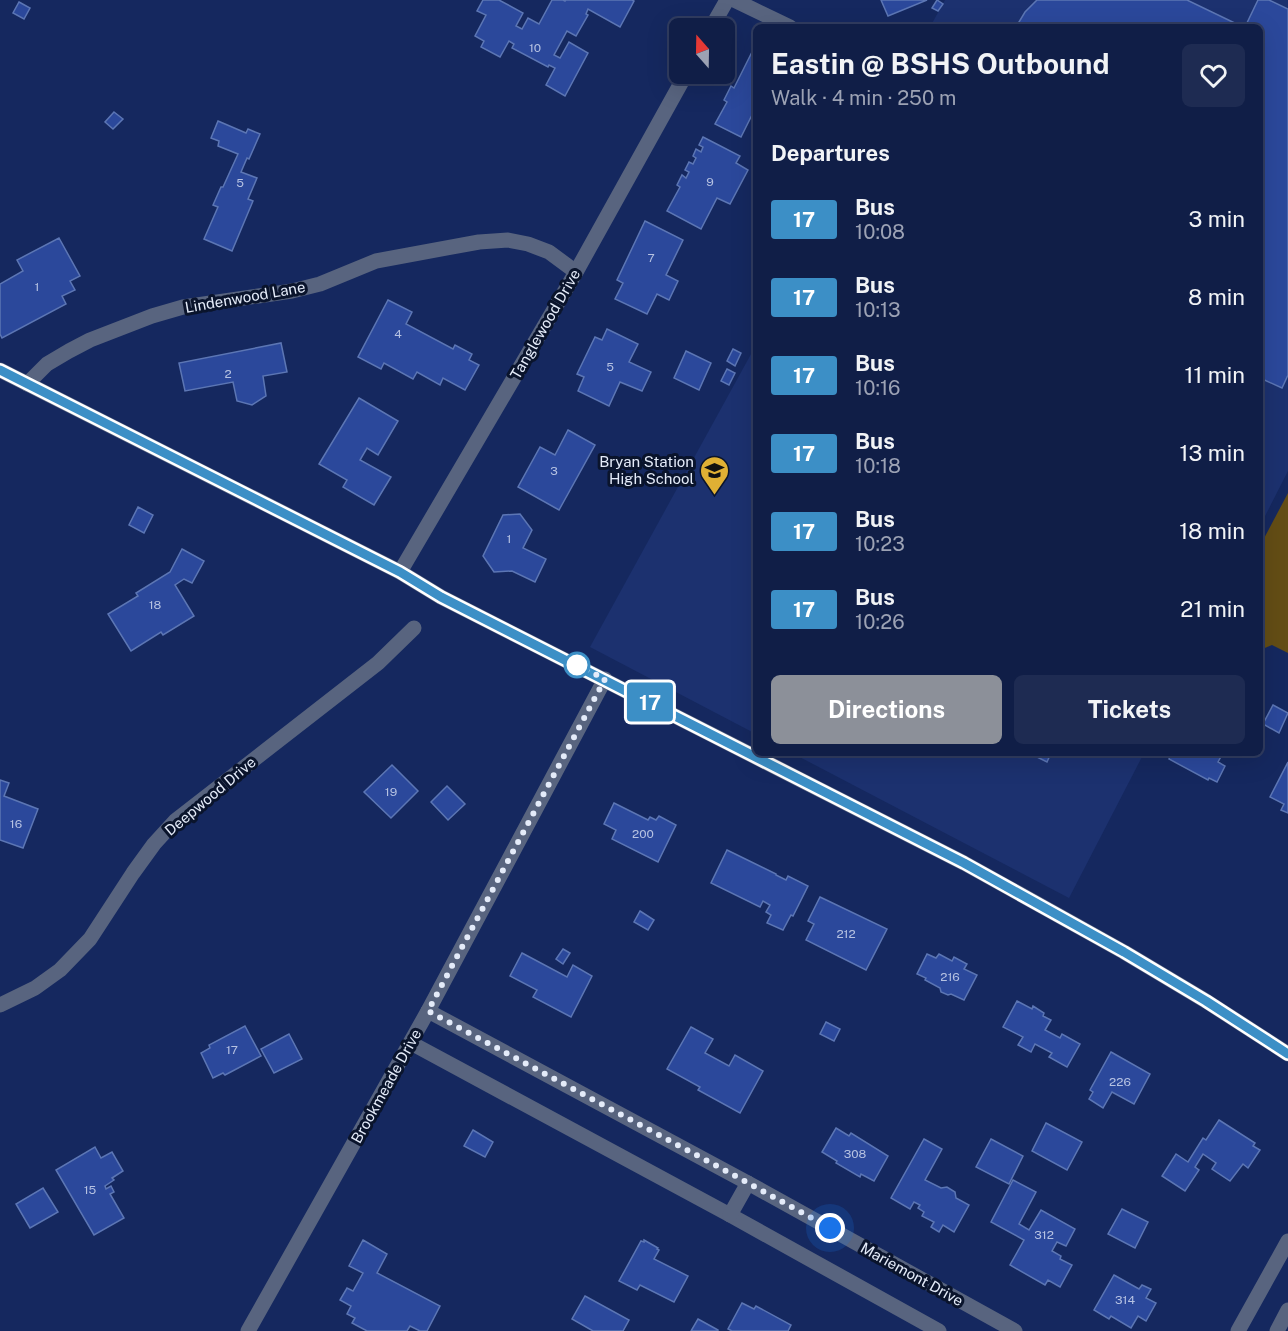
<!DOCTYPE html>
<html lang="en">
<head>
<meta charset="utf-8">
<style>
	body { margin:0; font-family:"Public Sans",sans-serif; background:#1e2b52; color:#f1f3f6; height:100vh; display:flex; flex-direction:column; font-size:22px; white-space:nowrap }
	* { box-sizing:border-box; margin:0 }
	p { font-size:20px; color:#9ca2b4 }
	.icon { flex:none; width:33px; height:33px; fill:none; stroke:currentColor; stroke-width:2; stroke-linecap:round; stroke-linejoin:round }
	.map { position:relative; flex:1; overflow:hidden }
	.sheet { position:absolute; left:753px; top:24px; width:510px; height:732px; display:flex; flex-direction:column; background:#101e47; border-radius:9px; box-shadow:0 6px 24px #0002,0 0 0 2px #303c60 }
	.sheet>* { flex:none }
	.badge { padding:0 12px; border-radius:4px; font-size:21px; line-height:39px }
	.needle { width:39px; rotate:340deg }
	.buttons { position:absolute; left:669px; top:18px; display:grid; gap:12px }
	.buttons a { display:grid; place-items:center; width:66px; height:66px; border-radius:9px; background:#101e47; box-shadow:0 6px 24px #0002,0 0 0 2px #303c60; font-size:30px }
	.you { position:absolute; width:30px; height:30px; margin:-15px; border:4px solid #fff; border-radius:50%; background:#1a73e8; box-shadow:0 0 0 9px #1a73e833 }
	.map>.badge { position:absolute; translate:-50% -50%; box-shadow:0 0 0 3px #fff }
	h2 { padding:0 18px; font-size:22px; line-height:54px }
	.round { display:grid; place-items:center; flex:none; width:63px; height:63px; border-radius:9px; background:#1e2b52 }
	.headline { display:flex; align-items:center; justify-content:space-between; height:102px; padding:0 18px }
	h1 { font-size:28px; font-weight:700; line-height:45px }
	.action { display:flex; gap:12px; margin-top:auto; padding:12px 18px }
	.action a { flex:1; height:69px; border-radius:9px; background:#8c9099; color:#fff; font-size:24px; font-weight:700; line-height:69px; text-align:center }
	.action a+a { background:#1e2b52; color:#f1f3f6 }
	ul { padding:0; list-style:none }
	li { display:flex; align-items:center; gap:18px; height:78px; padding:0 18px }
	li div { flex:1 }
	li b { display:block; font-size:22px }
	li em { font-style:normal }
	li .badge { min-width:66px; font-weight:700; text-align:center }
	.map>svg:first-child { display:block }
</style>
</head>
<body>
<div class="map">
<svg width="1288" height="1331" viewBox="0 0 1288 1331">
	<rect width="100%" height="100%" fill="#15285f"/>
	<g fill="#1c316f">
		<path d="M 945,0 L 1288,0 L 1288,471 L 1260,526 L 1260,27 L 930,27 Z"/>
		<path d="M 756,345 L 756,734 L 590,647 Z"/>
		<path d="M 792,753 L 1144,753 L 1069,898 Z"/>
	</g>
	<path fill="#634d15" d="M 1288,493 L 1288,653 L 1272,645 L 1260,650 L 1260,546 Z"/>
	<g fill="#2b489b" stroke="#5c76b4" stroke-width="1.5">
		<path d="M 483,0 L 499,0 L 523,13 L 516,26 L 522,29 L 528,18 L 539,24 L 552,0 L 563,0 L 565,1 L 566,0 L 632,0 L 634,1 L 620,27 L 588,9 L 586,14 L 588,15 L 576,36 L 567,31 L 554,55 L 560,58 L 569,42 L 588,53 L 565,96 L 546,85 L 555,68 L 549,65 L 548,67 L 512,48 L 514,44 L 509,41 L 500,57 L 481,47 L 484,41 L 475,36 L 486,15 L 477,11 Z"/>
		<path d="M 881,0 L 927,0 L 888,16 Z"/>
		<path d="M 937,0 L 943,4 L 938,11 L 932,8 Z"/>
		<path d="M 1037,0 L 1187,0 L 1243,27 L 1016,27 L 1025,12 Z"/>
		<path d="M 1258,0 L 1269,0 L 1288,9 L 1288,375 L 1282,388 L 1260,378 L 1260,27 L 1245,27 Z"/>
		<path d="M 19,2 L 30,8 L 24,19 L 13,13 Z"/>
		<path d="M 752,52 L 756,54 L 756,112 L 754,111 L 741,137 L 715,124 L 727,102 L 724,100 L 731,86 L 734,88 Z"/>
		<path d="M 114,112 L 123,119 L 113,129 L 105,122 Z"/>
		<path d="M 218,121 L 246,133 L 248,129 L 260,134 L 249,159 L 247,158 L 241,172 L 257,178 L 248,199 L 253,201 L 232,251 L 204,239 L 218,207 L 213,205 L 221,187 L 223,187 L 238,154 L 218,146 L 219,141 L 211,138 Z"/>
		<path d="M 703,137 L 740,156 L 736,163 L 748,170 L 730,204 L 717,198 L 701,229 L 667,211 L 680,187 L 677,185 L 682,175 L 686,178 L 689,172 L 685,170 L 689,162 L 693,164 L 696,158 L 693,156 L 696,149 L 701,152 L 703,147 L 699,145 Z"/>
		<path d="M 645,221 L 683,240 L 666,275 L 678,281 L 669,300 L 657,294 L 647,314 L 615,299 L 623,283 L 617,280 Z"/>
		<path d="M 59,238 L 80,276 L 70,281 L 75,290 L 62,296 L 66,304 L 2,338 L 0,334 L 0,284 L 23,271 L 17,260 Z"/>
		<path d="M 388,300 L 412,312 L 406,324 L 453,349 L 455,345 L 472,354 L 469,360 L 479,365 L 465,390 L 443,378 L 440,385 L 417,372 L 413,379 L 384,363 L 381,369 L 358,357 Z"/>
		<path d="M 607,329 L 638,344 L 629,362 L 651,372 L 642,391 L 620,382 L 609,406 L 578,391 L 584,377 L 577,374 L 595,337 L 602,340 Z"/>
		<path d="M 281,343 L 287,372 L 263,376 L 266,396 L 252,405 L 237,401 L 233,382 L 185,391 L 179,363 Z"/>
		<path d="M 733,349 L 741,353 L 735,366 L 727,361 Z"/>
		<path d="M 686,351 L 711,363 L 699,390 L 674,378 Z"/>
		<path d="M 727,369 L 735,373 L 729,385 L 721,381 Z"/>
		<path d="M 359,398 L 398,421 L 378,455 L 367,448 L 360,460 L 391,477 L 374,505 L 343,487 L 347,480 L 319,464 Z"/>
		<path d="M 568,430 L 595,445 L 559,510 L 518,487 L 540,447 L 555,455 Z"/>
		<path d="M 138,507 L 153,515 L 144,533 L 129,525 Z"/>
		<path d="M 520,514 L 532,530 L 523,548 L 546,559 L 535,582 L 512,571 L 494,572 L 483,556 L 503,515 Z"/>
		<path d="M 182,549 L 204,561 L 192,583 L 184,579 L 175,585 L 194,616 L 163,635 L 161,632 L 131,651 L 108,614 L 138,596 L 136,593 L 170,572 Z"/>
		<path d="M 1273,705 L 1288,713 L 1279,733 L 1263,724 Z"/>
		<path d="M 1029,753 L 1051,753 L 1047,762 Z"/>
		<path d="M 1172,753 L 1223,753 L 1218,762 L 1225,766 L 1217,782 L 1209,778 L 1208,780 L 1169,759 Z"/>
		<path d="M 1288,762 L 1288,813 L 1281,810 L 1284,804 L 1270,797 Z"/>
		<path d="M 392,765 L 418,791 L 391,818 L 364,792 Z"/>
		<path d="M 0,780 L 9,783 L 4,796 L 38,809 L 23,848 L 0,840 Z"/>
		<path d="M 447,786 L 465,804 L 448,820 L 431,802 Z"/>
		<path d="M 614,803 L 648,820 L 650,817 L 656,820 L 659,816 L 676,825 L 658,862 L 612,839 L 616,830 L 604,824 Z"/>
		<path d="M 727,850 L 776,874 L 776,875 L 786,880 L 788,876 L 808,886 L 793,916 L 791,915 L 783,930 L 767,923 L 771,915 L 766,912 L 770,905 L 763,901 L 760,907 L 711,883 Z"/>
		<path d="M 820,897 L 887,929 L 866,970 L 806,940 L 814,924 L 808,921 Z"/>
		<path d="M 640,911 L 654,920 L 648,930 L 634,922 Z"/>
		<path d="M 563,949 L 570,953 L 563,964 L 556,959 Z"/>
		<path d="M 522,953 L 567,977 L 573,965 L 592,976 L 571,1017 L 533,997 L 537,990 L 510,976 Z"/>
		<path d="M 927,954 L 936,958 L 939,954 L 952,961 L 954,957 L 967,964 L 964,969 L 977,975 L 964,1000 L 951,994 L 948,995 L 941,992 L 940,988 L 925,980 L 926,978 L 917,974 Z"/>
		<path d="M 1017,1001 L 1032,1009 L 1033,1006 L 1044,1013 L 1043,1016 L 1051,1020 L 1045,1030 L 1060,1038 L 1062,1034 L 1080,1044 L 1067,1067 L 1049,1057 L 1052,1053 L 1035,1044 L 1031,1052 L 1018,1045 L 1023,1037 L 1003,1027 Z"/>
		<path d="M 826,1022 L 840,1029 L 834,1041 L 820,1034 Z"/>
		<path d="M 245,1026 L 261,1056 L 225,1075 L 223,1073 L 213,1078 L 201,1053 L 210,1048 L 209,1045 Z"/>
		<path d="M 691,1027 L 713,1039 L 705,1053 L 729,1066 L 735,1055 L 763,1071 L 740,1113 L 698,1090 L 700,1087 L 667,1069 Z"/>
		<path d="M 289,1034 L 302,1059 L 274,1073 L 261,1049 Z"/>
		<path d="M 1111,1052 L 1150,1074 L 1134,1104 L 1112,1092 L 1103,1108 L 1089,1099 L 1093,1092 L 1090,1090 Z"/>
		<path d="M 1219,1120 L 1255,1143 L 1253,1146 L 1260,1150 L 1248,1168 L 1243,1164 L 1230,1181 L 1212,1169 L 1216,1163 L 1203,1154 L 1195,1167 L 1199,1170 L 1185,1191 L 1162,1176 L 1176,1154 L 1188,1162 L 1203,1138 L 1206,1140 Z"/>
		<path d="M 1046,1123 L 1082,1142 L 1067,1170 L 1032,1151 Z"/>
		<path d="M 836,1128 L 849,1136 L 851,1133 L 888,1156 L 874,1181 L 861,1174 L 860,1177 L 836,1163 L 837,1161 L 822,1152 Z"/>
		<path d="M 473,1130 L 493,1142 L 485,1157 L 464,1146 Z"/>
		<path d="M 924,1139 L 942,1149 L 925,1180 L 941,1188 L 947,1187 L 955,1192 L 956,1198 L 969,1205 L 954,1232 L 943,1225 L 939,1232 L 931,1227 L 934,1222 L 922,1216 L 924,1212 L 918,1208 L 920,1205 L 914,1202 L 910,1209 L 891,1198 Z"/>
		<path d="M 991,1139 L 1023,1156 L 1009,1184 L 976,1167 Z"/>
		<path d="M 95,1147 L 101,1158 L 112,1152 L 123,1171 L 112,1178 L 114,1180 L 105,1186 L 106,1189 L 111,1186 L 114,1192 L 110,1194 L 124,1218 L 94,1235 L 56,1170 Z"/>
		<path d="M 1013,1180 L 1036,1192 L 1019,1224 L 1029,1230 L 1041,1210 L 1075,1229 L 1066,1246 L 1057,1242 L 1052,1251 L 1061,1256 L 1060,1259 L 1072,1265 L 1060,1287 L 1048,1280 L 1045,1285 L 1010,1265 L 1024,1240 L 991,1222 Z"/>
		<path d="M 43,1188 L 58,1212 L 30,1228 L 16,1204 Z"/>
		<path d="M 1122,1209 L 1148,1222 L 1135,1248 L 1108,1234 Z"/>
		<path d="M 363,1240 L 387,1254 L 377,1273 L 440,1306 L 427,1331 L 420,1331 L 410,1326 L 407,1331 L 367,1331 L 352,1323 L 355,1318 L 347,1314 L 351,1306 L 340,1300 L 347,1288 L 353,1291 L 363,1273 L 349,1266 Z"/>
		<path d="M 644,1240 L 658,1248 L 657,1249 L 659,1250 L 654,1259 L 688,1276 L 674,1302 L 640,1285 L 637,1290 L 619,1281 L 641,1241 L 644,1242 Z"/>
		<path d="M 1114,1275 L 1139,1289 L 1142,1285 L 1151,1289 L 1146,1298 L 1156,1303 L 1146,1321 L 1138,1316 L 1131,1328 L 1111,1316 L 1109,1319 L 1094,1310 Z"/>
		<path d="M 585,1296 L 629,1320 L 623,1331 L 593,1331 L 572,1319 Z"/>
		<path d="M 742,1303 L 754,1309 L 756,1306 L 791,1325 L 788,1331 L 732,1331 L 728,1329 Z"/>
		<path d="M 698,1319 L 718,1330 L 718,1331 L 691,1331 Z"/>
	</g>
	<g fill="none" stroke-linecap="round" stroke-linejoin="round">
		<g stroke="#58647f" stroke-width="15">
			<path d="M 734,0 L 790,27"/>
			<path d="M 711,28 L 727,0"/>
			<path d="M 0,370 L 400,572 L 441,597 L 964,863 L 1124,952 L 1206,1001 L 1288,1054"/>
			<path d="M 27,384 L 47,364 L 69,351 L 90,340 L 152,316 L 183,307 L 292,291 L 320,284 L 376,261 L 479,242 L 508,240 L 528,244 L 549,252 L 576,272"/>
			<path d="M 400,572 L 576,272 L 686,74"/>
			<path d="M 0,1005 L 35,988 L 60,970 L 90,939 L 133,873 L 154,844 L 175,821 L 378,663 L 414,628"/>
			<path d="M 428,1011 L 748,1183 L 1015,1331"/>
			<path d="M 411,1043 L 730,1215 L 939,1331"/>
			<path d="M 730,1215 L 748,1183"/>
			<path d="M 248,1331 L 428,1011 L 605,679"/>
			<path d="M 1238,1331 L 1288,1241"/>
			<path d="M 1277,1331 L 1288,1310"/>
		</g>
	</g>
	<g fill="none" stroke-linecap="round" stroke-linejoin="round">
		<defs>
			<path id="line" d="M 0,370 L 400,572 L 441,597 L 964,863 L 1124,952 L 1206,1001 L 1288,1054"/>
		</defs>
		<use href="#line" stroke="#fff" stroke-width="14"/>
		<use href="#line" stroke="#3c8fc6" stroke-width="9"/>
		<path stroke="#e4ebf9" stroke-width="6" stroke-dasharray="0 10.8" d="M 577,665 L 605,679 L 428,1011 L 728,1172 L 830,1228"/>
	</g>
	<defs>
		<symbol id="school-pin" viewBox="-11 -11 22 30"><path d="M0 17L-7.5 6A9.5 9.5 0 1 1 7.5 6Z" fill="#e0b034" stroke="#0a142c"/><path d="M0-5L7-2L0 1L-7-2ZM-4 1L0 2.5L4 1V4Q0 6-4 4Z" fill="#111"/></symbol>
	</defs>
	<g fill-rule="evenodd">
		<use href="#school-pin" x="698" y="454" width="33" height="45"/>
	</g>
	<circle fill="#fff" stroke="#3c8fc6" stroke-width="3" cx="577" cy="665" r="12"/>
	<g text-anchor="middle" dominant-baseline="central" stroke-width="6" stroke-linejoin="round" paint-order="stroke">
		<g font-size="12" fill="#b6c2e2">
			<text x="535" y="48">10</text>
			<text x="710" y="182">9</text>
			<text x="240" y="183">5</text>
			<text x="651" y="258">7</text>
			<text x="37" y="287">1</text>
			<text x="398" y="334">4</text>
			<text x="610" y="367">5</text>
			<text x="228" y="374">2</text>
			<text x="554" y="471">3</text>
			<text x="509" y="539">1</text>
			<text x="155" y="605">18</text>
			<text x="391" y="792">19</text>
			<text x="16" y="824">16</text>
			<text x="643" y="834">200</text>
			<text x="846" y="934">212</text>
			<text x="950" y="977">216</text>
			<text x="232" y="1050">17</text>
			<text x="1120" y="1082">226</text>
			<text x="855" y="1154">308</text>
			<text x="90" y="1190">15</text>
			<text x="1044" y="1235">312</text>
			<text x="1125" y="1300">314</text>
		</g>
		<g font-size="15" fill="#e4ebf9" stroke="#0a142c">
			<text transform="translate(245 297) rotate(-10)">Lindenwood Lane</text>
			<text transform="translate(545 324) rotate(-60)">Tanglewood Drive</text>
			<text transform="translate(210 796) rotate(-40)">Deepwood Drive</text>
			<text transform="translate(386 1086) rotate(-61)">Brookmeade Drive</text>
			<text transform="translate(912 1274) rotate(29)">Mariemont Drive</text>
		</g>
		<g font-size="15" fill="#e4ebf9" stroke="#0a142c" text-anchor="end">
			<text x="694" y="461">Bryan Station<tspan x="694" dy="17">High School</tspan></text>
		</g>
	</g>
</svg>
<div class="buttons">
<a><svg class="needle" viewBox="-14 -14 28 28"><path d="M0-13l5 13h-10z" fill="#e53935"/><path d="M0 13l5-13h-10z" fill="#9ca2b4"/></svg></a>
</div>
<div class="you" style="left:830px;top:1228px"></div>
<b class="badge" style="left:650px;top:702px;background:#3c8fc6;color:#fff">17</b>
<section class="sheet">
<div class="headline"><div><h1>Eastin @ BSHS Outbound</h1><p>Walk · 4 min · 250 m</p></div><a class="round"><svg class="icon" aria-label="heart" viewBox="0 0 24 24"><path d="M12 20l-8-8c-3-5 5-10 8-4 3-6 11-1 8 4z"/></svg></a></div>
<h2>Departures</h2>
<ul>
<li><span class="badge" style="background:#3c8fc6;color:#fff">17</span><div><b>Bus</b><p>10:08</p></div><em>3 min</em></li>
<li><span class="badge" style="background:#3c8fc6;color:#fff">17</span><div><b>Bus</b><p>10:13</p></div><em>8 min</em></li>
<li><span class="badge" style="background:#3c8fc6;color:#fff">17</span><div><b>Bus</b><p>10:16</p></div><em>11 min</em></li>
<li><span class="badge" style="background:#3c8fc6;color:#fff">17</span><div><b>Bus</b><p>10:18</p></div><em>13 min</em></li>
<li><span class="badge" style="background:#3c8fc6;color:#fff">17</span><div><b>Bus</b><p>10:23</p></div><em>18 min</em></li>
<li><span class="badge" style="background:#3c8fc6;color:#fff">17</span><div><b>Bus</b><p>10:26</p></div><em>21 min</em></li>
</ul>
<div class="action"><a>Directions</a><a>Tickets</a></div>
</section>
</div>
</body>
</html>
